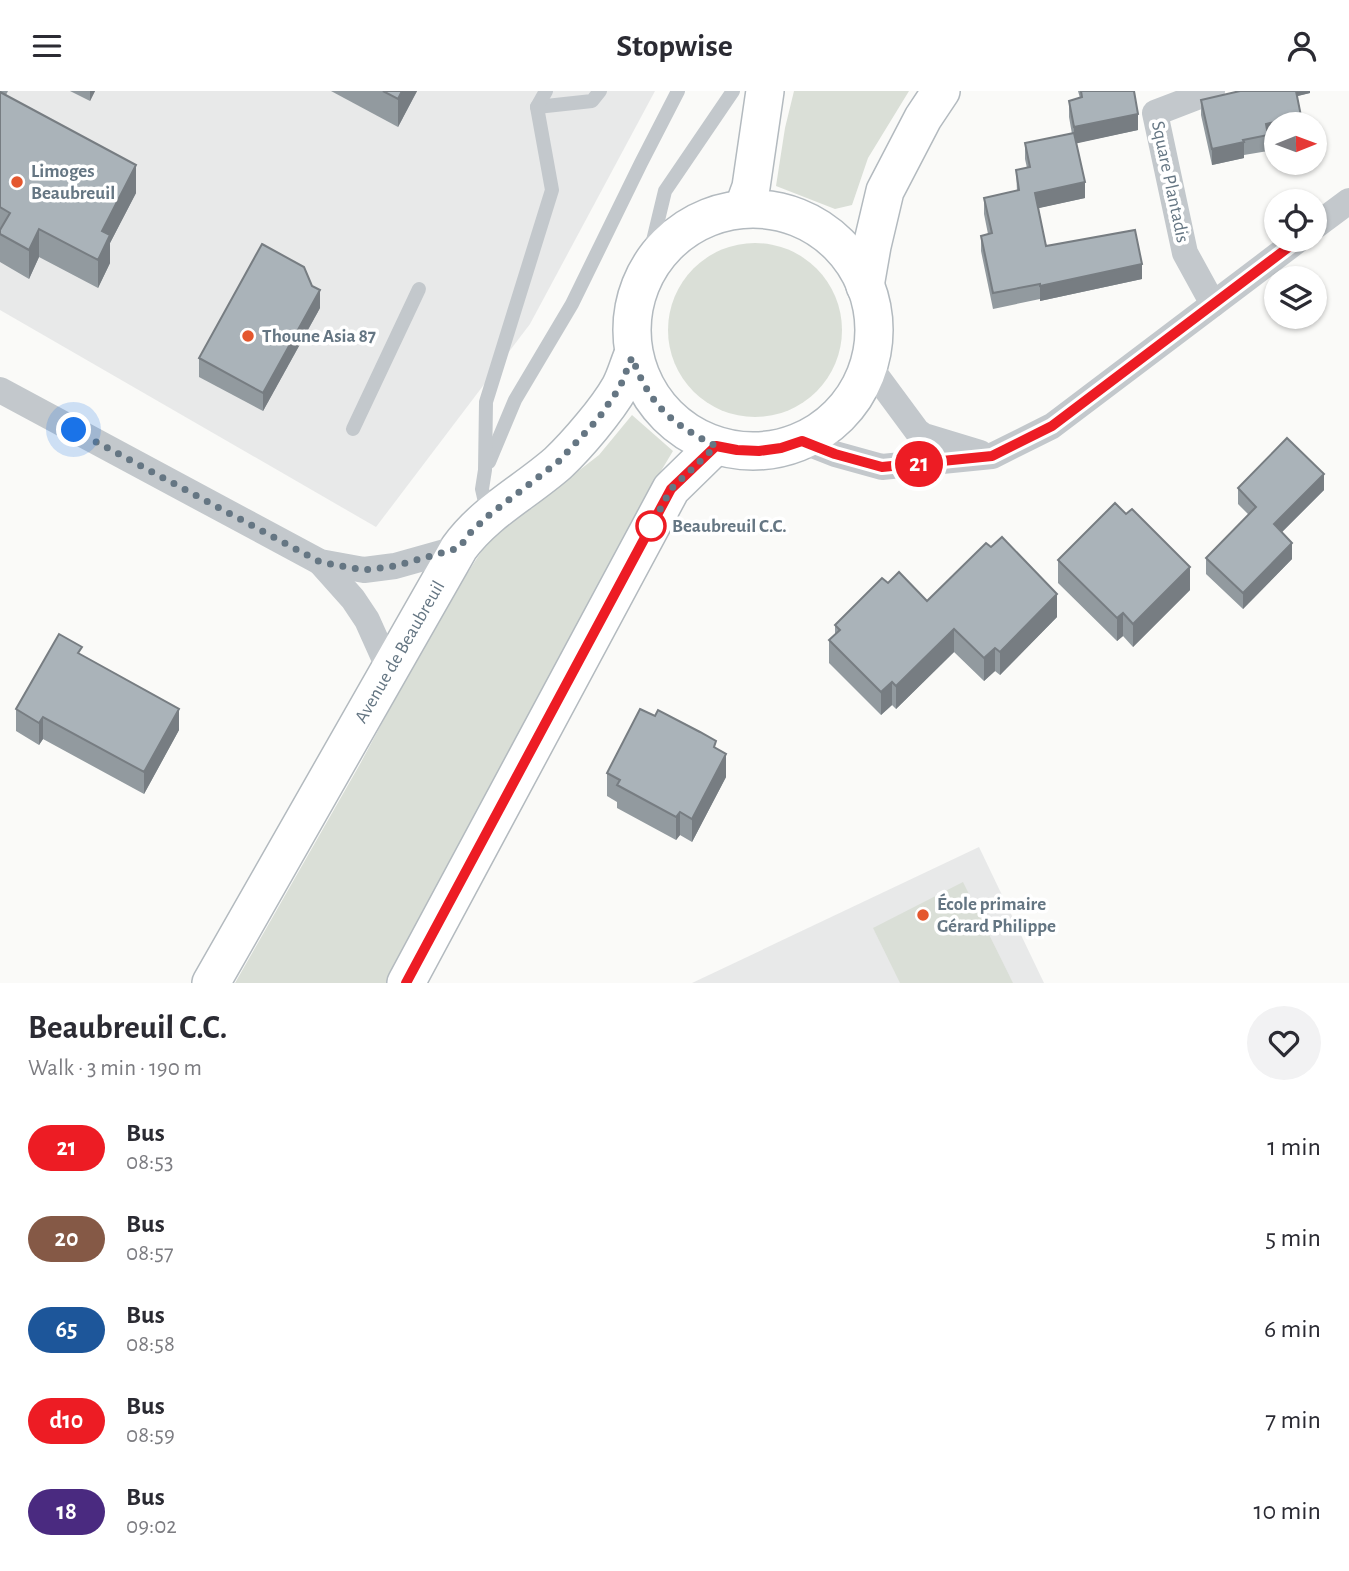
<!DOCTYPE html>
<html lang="en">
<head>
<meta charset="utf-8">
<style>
	body { margin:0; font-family:"Alegreya Sans",sans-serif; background:#f2f2f3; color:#2b2b33; height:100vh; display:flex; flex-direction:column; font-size:26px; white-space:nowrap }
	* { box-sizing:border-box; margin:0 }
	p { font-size:23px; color:#7c7c81 }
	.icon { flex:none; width:38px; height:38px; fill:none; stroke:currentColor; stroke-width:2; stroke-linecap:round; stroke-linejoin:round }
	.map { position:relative; height:892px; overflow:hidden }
	.panel { display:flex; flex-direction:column; background:#fff; flex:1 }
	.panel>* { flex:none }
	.badge { padding:0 14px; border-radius:23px; font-size:24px; line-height:46px }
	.needle { width:46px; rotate:89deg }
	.controls { position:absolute; left:1264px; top:21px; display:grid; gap:14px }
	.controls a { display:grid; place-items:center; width:63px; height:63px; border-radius:50%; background:#fff; box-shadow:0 2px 5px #0004; font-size:35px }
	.you { position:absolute; width:35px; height:35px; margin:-18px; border:5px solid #fff; border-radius:50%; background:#1a73e8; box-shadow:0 0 0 10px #1a73e833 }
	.map>.badge { position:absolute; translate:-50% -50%; box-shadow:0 0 0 4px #fff }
	.round { display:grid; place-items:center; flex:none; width:74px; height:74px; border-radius:37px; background:#f2f2f3 }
	.headline { display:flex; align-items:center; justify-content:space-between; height:119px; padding:0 28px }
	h1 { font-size:33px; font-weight:600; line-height:52px }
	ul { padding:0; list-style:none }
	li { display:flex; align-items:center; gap:21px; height:91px; padding:0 28px }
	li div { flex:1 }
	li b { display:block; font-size:26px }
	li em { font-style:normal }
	li .badge { min-width:77px; font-weight:700; text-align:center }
	header { display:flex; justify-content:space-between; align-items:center; height:91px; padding:0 28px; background:#fff; font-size:32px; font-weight:600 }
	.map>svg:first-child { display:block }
</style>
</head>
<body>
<header><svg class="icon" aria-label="menu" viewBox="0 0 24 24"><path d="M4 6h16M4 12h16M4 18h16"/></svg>Stopwise<svg class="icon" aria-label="person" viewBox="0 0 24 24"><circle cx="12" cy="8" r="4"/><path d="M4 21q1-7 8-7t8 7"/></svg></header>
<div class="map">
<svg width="1349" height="892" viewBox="0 0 1349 892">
	<rect width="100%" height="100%" fill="#fafaf8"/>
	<g fill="#e8e9e9">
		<path d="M 0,0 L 655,0 L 530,233 L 376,436 L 0,219 Z"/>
		<path d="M 979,756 L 1044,892 L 692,892 Z"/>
	</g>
	<g fill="#dadfd7">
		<path d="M 794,0 L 909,0 L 868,67 L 852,114 L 835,118 L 776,95 L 785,37 Z"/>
		<circle cx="755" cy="239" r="87"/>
		<path d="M 632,324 L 673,360 L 640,415 L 386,892 L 235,892 L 360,673 L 438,528 L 488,450 L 599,364 Z"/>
		<path d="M 963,791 L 1013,892 L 900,892 L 873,837 Z"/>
	</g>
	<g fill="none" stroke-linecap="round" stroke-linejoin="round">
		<defs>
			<g id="secondary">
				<path d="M 743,118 L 751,96 L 765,0"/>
				<circle cx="753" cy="239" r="121"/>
				<path d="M 865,195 L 872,155 L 885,100 L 923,27 L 941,0"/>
				<path d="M 211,892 L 459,457 C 485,421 525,401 558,372 C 577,354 607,319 620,296 C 625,287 628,276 632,266"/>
				<path d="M 406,892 L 671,398 L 715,355"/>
			</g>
		</defs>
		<use href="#secondary" stroke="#b3babf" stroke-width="40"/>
		<g stroke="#c3c8cc" stroke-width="14">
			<path d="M 537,16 L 592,10 L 600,0"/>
			<path d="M 645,183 L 665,100 L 733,0"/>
			<path d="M 353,338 L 419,198"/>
			<path d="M 489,371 L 515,309 L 572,213 L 641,72 L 678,0"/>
			<path d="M 488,424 L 482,398 L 485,379 L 486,311 L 552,99 L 537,16 L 546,0"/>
		</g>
		<g stroke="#c3c8cc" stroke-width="26">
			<path d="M 1212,0 L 1155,22 L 1185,162 L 1213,213"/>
			<path d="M 1314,136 L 1349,110"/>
			<path d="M 869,275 L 917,340 L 924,345 L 980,362"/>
			<path d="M 0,299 L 320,471 L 364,479 L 395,475 L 459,457"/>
			<path d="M 802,350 L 835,363 L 882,376 L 992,365 L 1052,335 L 1298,149"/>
			<path d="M 320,471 L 353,508 L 367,529 L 389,578"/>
		</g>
		<use href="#secondary" stroke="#fff" stroke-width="37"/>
	</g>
	<g fill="#929a9f">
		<path d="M 0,0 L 8,0 L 6,4 L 136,102 L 110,152 L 110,172 L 98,197 L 39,166 L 29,188 L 0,171 Z"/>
		<path d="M 70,0 L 95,0 L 90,10 Z"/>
		<path d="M 331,0 L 417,0 L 398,36 Z"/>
		<path d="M 1078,0 L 1134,0 L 1138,39 L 1076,52 L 1085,107 L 1038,117 L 1046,155 L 1142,188 L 1040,210 L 1040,208 L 993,218 L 981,160 L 981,145 L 988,143 L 984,123 L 984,107 L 1017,100 L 1016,79 L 1027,77 L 1025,68 L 1025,52 L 1072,43 L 1069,26 L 1069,10 L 1080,7 Z"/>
		<path d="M 1310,0 L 1310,2 L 1297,5 L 1301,33 L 1268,48 L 1268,60 L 1244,64 L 1244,67 L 1212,74 L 1201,24 L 1201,9 Z"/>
		<path d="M 320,217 L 263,320 L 199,286 L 199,267 Z"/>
		<path d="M 1238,397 L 1324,399 L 1282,441 L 1292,468 L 1243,518 L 1206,483 L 1206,467 L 1249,424 L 1238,413 Z"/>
		<path d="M 1058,469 L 1190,499 L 1133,556 L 1123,545 L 1117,550 L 1058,492 Z"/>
		<path d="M 888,492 L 927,510 L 1057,526 L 1000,584 L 995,580 L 984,590 L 954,561 L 896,618 L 892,614 L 881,624 L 829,572 L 829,549 L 835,544 L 835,534 Z"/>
		<path d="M 82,564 L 179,639 L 144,703 L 43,648 L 39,654 L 16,640 L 16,618 Z"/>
		<path d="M 716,658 L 726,686 L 692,751 L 680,744 L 676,749 L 617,717 L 617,711 L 607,705 L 607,682 Z"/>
	</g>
	<g fill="#777d82">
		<path d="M 90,0 L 95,0 L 90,10 Z"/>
		<path d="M 402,0 L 417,0 L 398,36 L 398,8 Z"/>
		<path d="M 1294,0 L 1310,0 L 1310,2 L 1294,6 Z"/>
		<path d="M 1138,23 L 1138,39 L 1074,53 L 1074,36 Z"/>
		<path d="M 1301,25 L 1301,33 L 1276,33 L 1276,47 L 1268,48 L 1266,33 Z"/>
		<path d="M 1244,51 L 1244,67 L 1212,74 L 1212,58 Z"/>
		<path d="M 136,74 L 136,102 L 110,152 L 110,172 L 98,197 L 98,169 L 102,140 Z"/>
		<path d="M 1085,91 L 1085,107 L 1035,118 L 1035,102 Z"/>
		<path d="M 39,138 L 39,166 L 29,188 L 29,159 Z"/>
		<path d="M 1142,173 L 1142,188 L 1040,210 L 1040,195 Z"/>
		<path d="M 320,199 L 320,217 L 263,320 L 263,302 Z"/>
		<path d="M 1324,383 L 1324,399 L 1274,449 L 1274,433 Z"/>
		<path d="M 1292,452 L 1292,468 L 1243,518 L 1243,502 Z"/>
		<path d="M 1190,476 L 1190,499 L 1133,556 L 1133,533 Z"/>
		<path d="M 1057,503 L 1057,526 L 1000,584 L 1000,561 Z"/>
		<path d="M 1123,522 L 1123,545 L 1117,550 L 1117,527 Z"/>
		<path d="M 954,538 L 954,561 L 896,618 L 896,595 Z"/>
		<path d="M 995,557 L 995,580 L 984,590 L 984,567 Z"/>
		<path d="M 892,591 L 892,614 L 881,624 L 881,601 Z"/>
		<path d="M 179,618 L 179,639 L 144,703 L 144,681 Z"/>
		<path d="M 43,626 L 43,648 L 39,654 L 39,632 Z"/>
		<path d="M 726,663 L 726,686 L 692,751 L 692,728 Z"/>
		<path d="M 680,721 L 680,744 L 676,749 L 676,726 Z"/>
	</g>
	<g fill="#aab3b9" stroke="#777d82" stroke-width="2">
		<path d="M 383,0 L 402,0 L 398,8 Z"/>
		<path d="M 1081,0 L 1134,0 L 1138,23 L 1074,36 L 1069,10 L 1082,6 Z"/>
		<path d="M 1240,0 L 1296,0 L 1301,25 L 1266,33 L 1268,44 L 1243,49 L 1244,51 L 1212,58 L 1201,9 Z"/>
		<path d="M 0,1 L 136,74 L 102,140 L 110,144 L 98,169 L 39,138 L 29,159 L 0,143 L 0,139 L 10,122 L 0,116 Z"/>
		<path d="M 1074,42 L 1085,91 L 1035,102 L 1046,155 L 1135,139 L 1142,173 L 1040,195 L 1040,193 L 993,202 L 981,145 L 992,142 L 984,107 L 1019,99 L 1016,79 L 1030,76 L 1025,52 Z"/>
		<path d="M 262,153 L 304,176 L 312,195 L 320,199 L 263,302 L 199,267 Z"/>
		<path d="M 1287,347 L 1324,383 L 1274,433 L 1292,452 L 1243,502 L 1206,467 L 1256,416 L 1238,397 Z"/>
		<path d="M 1115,412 L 1126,423 L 1132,418 L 1190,476 L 1133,533 L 1123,522 L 1117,527 L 1058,469 Z"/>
		<path d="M 1002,446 L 1057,503 L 1000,561 L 995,557 L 984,567 L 954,538 L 896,595 L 892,591 L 881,601 L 829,549 L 840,539 L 835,534 L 882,487 L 888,492 L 899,481 L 927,510 L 986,452 L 991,456 Z"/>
		<path d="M 59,543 L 82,556 L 78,562 L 179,618 L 144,681 L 43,626 L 39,632 L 16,618 Z"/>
		<path d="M 640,618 L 655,625 L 658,619 L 700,641 L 716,650 L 714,656 L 726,663 L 692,728 L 680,721 L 676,726 L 617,694 L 620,689 L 607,682 Z"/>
	</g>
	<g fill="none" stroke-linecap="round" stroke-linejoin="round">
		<defs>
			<path id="line" d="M 406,892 L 671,398 L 716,355 L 737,359 L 759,360 L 781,357 L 802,350 L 835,363 L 882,376 L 992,365 L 1052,335 L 1298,149"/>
		</defs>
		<use href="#line" stroke="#fff" stroke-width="16"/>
		<use href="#line" stroke="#ed1c24" stroke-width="10"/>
		<path stroke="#657683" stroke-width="7" stroke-dasharray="0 12.6" d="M 74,339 L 320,471 L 364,479 L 395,475 L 459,457 L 471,441 L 488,425 L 558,371 L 598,328 L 620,296 L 632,266 C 649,313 671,333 716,355 L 671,398 L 648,441 L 651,435"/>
	</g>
	<g fill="#e4572e" stroke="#fff" stroke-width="2.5">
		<circle cx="17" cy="91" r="7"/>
		<circle cx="248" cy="245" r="7"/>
		<circle cx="923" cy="824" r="7"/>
	</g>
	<circle fill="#fff" stroke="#ed1c24" stroke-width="3.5" cx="651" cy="435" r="14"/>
	<g text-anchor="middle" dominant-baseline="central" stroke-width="7" stroke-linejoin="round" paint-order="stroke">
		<g font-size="19" font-weight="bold" fill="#657683" stroke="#fff" text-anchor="start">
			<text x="31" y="80">Limoges<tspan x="31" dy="22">Beaubreuil</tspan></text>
			<text x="262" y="245">Thoune Asia 87</text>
			<text x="937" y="813">École primaire<tspan x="937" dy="22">Gérard Philippe</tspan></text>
		</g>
		<g font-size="19" fill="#657683" stroke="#fff">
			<text transform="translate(1170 91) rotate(78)">Square Plantadis</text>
			<text transform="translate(400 561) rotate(-60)">Avenue de Beaubreuil</text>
		</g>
		<g font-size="19" font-weight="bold" fill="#657683" stroke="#fff" text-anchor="start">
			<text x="672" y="435">Beaubreuil C.C.</text>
		</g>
	</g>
</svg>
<div class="controls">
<a><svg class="needle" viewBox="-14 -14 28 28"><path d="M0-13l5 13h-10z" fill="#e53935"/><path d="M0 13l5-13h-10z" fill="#7c7c81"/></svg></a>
<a><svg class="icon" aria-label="locate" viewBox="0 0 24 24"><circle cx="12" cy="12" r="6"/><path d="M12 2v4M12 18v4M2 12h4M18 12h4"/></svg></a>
<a><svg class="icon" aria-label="layers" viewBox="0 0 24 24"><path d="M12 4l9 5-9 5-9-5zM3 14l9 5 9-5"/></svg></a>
</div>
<div class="you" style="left:74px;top:339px"></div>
<b class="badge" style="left:919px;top:373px;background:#ed1c24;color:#fff">21</b>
</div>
<section class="panel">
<div class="headline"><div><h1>Beaubreuil C.C.</h1><p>Walk · 3 min · 190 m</p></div><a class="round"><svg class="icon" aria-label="heart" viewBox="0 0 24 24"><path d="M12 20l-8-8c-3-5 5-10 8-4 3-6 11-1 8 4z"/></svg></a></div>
<ul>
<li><span class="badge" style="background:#ed1c24;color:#fff">21</span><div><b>Bus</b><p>08:53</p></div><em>1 min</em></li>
<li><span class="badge" style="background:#855946;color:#fff">20</span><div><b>Bus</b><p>08:57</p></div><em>5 min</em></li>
<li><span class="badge" style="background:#1d569a;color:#fff">65</span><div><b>Bus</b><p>08:58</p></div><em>6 min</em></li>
<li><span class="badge" style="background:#ed1c24;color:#fff">d10</span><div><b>Bus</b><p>08:59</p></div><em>7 min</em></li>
<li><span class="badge" style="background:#4a2a80;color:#fff">18</span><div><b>Bus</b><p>09:02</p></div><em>10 min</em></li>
</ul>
</section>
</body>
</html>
